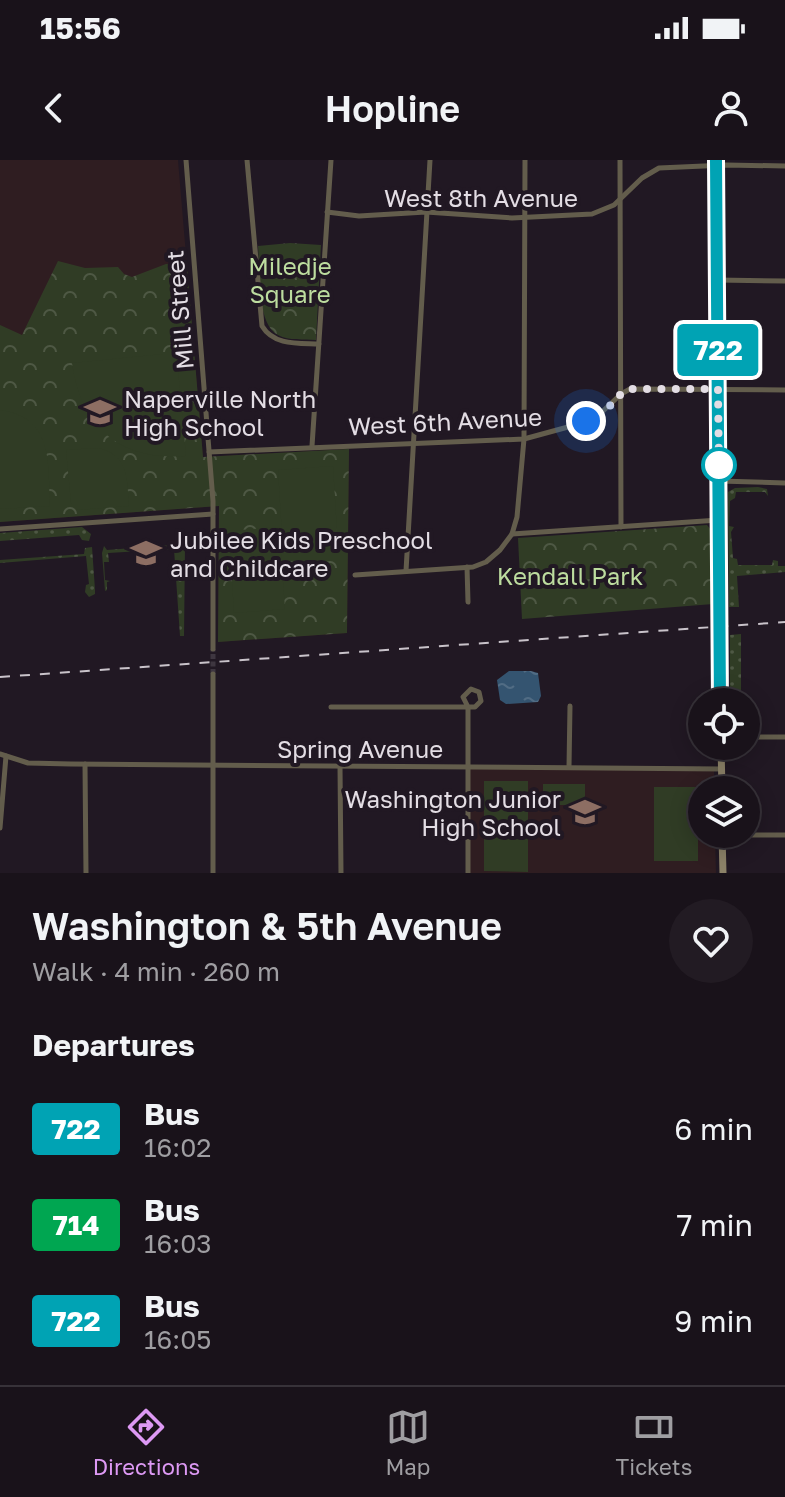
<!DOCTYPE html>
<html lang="en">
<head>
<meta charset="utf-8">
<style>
	body { margin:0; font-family:"Golos Text",sans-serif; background:#221b23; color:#f1f3f6; height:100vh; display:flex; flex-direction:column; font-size:30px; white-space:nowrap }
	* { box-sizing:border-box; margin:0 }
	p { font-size:26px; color:#9f9ea2 }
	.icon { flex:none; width:44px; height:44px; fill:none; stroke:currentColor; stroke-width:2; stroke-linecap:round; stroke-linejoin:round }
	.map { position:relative; height:713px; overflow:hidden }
	.side { display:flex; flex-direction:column; background:#19121a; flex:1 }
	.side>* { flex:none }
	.badge { padding:0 16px; border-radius:6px; font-size:28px; line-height:52px }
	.buttons { position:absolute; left:688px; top:528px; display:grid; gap:16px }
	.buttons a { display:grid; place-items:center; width:72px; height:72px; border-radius:50%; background:#19121a; box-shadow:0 4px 20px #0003,0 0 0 2px #373239; font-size:40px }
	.you { position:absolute; width:40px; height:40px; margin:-20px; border:6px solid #fff; border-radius:50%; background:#1a73e8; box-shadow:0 0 0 12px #1a73e833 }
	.map>.badge { position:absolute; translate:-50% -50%; box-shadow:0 0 0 4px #fff }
	h2 { padding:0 32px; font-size:30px; line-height:72px }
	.round { display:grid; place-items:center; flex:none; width:84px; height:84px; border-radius:42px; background:#221b23 }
	.headline { display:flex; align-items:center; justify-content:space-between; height:136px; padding:0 32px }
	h1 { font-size:38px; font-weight:600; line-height:60px }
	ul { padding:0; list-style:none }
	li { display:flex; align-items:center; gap:24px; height:96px; padding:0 32px }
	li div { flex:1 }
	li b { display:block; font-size:30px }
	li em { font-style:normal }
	li .badge { min-width:88px; font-weight:700; text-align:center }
	.status { display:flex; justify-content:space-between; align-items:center; height:56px; padding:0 40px; background:#19121a; direction:ltr }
	.status svg { height:22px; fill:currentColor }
	header { display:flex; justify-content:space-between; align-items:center; height:104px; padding:0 32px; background:#19121a; font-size:36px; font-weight:600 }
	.menu { display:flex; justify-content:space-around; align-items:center; height:112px; border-top:2px solid #373239; background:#19121a; font-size:22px; color:#9f9ea2 }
	.menu a { display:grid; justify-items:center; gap:4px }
	.menu .active { color:#dd99f4 }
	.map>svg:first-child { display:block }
</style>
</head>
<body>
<div class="status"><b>15:56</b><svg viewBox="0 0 49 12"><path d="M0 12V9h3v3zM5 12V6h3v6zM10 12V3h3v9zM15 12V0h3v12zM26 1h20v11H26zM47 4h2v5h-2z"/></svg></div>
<header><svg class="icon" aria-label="back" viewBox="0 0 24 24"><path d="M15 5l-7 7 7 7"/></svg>Hopline<svg class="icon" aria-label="person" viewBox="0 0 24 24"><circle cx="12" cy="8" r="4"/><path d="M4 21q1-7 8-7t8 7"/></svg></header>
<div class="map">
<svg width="785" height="713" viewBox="0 0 785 713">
	<defs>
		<pattern id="grass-dots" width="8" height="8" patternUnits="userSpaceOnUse" patternTransform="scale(2)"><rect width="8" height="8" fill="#303c25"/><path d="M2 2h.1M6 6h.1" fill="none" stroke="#4e5844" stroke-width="1.8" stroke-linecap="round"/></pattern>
		<pattern id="park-crowns" width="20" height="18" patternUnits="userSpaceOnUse" patternTransform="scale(2)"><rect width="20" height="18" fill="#303c25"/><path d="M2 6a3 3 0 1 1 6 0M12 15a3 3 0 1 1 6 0" fill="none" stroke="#4e5844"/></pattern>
		<pattern id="water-ripples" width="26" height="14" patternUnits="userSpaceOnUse" patternTransform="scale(2)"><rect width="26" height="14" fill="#345470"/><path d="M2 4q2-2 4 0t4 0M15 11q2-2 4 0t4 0" fill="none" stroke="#516c84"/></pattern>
	</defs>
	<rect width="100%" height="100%" fill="#211823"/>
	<g fill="#2f1d21">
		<path d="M 0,0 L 178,0 L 203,297 L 349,289 L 347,473 L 218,482 L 219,346 L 0,362 Z"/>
		<path d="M 469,606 L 714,607 L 714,630 L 702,630 L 702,674 L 715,674 L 716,713 L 468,713 Z"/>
	</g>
	<g fill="url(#grass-dots)">
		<path d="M 758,327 L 767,329 L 768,336 L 765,332 L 736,332 L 735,338 L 730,341 L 729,366 L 734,367 L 731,372 L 733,398 L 737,399 L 738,405 L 772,405 L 773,400 L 778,401 L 778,406 L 785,406 L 785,412 L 737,416 L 739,447 L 729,447 L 728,332 L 735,328 Z"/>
		<path d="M 82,367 L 91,374 L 89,381 L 82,380 L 79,375 L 0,381 L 0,373 Z"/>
		<path d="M 185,384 L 184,476 L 180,476 L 174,389 L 108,393 L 109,402 L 104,402 L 105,420 L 110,421 L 107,422 L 107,430 L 105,431 L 102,393 L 104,386 L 107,390 Z"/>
		<path d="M 92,387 L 95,430 L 95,434 L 89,437 L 85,432 L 86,425 L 89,424 L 86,396 L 0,403 L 0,400 L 84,394 L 85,388 Z"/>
		<path d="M 741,474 L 741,542 L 730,542 L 730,475 Z"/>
	</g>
	<g fill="url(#park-crowns)">
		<path d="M 290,83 L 321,85 L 316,180 C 304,179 289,181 278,175 C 256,164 260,109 258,86 Z"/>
		<path d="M 58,101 L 85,108 L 118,107 L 124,114 L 132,117 L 166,104 L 183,103 L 187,106 L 203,297 L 349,289 L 347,473 L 218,482 L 219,346 L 0,362 L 0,165 L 22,175 Z"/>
		<path d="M 707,365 L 711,370 L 713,444 L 522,459 L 518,378 Z"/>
	</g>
	<g fill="#303c25">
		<path d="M 163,194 L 171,194 L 177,199 L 186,296 C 120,301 81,268 72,203 Z"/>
		<path d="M 0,250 C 54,257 48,304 50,346 L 0,349 Z"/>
		<path d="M 97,288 C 129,294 127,319 129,346 L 77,350 L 71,343 L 66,290 Z"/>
		<path d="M 333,306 L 338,388 L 283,392 L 278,310 Z"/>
		<path d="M 279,367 L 285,449 L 234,453 L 229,371 Z"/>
		<path d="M 484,621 L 528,621 L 528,712 L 484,711 Z"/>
		<rect x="543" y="624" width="42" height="21"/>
		<rect x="654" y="627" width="44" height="74"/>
	</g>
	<path fill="url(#water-ripples)" d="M 509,511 L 531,511 L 538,513 L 541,536 L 538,542 L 506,544 L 500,540 L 497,520 Z"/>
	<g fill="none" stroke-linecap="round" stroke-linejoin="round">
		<path stroke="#3e3640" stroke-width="5" stroke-dasharray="5 2.5" stroke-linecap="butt" d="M 213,514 L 213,489"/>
		<path stroke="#3e3640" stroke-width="7" stroke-dasharray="7 3.5" stroke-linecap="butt" d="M 720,451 L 720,475"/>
		<g stroke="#635d4c" stroke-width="5">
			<path d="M 186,0 L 213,341 L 213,489"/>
			<path d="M 247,0 L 262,166 C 274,186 299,183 319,184"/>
			<path d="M 620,0 L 621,367"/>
			<path d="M 327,52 L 359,56 L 426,52 L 512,58 L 592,54 L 614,45 L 642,18 L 659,8 L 726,5 L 785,6"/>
			<path d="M 717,120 L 785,121"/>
			<path d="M 312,286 L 331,0"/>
			<path d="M 209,292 L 524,279 L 579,264 L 603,251 L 621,234 L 630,229 L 785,230"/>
			<path d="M 719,321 L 785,323"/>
			<path d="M 0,369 L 213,354"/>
			<path d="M 512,374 L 719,360"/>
			<path d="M 467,407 L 468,442"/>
			<path d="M 406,411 L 430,0"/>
			<path d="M 355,415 L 473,407 L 486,402 L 500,390 L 512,374 L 517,357 L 524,279 L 525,0"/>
			<path d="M 331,547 L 475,547 L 481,541 L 479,532 L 471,529 L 463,537 L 468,547 L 468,713"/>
			<path d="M 746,577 L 785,577"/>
			<path d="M 0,594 L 28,603 L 71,604 L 722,609"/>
			<path d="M 85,604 L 86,713"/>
			<path d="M 340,606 L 341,713"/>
			<path d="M 569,607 L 570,546"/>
			<path d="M 0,668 L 6,596"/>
			<path d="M 722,675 L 785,675"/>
			<path d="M 213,713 L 213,514"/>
		</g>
		<g stroke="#8c8268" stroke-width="7">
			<path d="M 716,0 L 720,451"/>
			<path d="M 720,475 L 720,542"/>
			<path d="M 721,586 L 722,630"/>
			<path d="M 722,674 L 723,713"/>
		</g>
		<path stroke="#c9c3ca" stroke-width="2" stroke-dasharray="10 10" stroke-linecap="butt" d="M 0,517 L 785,462"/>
	</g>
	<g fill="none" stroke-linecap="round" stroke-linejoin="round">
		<defs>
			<path id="line" d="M 716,0 L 720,542"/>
		</defs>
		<use href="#line" stroke="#fff" stroke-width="18"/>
		<use href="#line" stroke="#00a3b4" stroke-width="12"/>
		<path stroke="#e3dde4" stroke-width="8" stroke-dasharray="0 14.4" d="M 586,261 L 608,248 L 621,234 L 630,229 L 718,229 L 719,312 L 719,305"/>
	</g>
	<defs>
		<symbol id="school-bare" viewBox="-9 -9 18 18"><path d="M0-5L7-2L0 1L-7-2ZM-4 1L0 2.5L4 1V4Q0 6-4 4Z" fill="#8d6e63" stroke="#211823" stroke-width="2.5" paint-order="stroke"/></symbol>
	</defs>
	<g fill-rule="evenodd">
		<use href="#school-bare" x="78" y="230" width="44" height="44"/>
		<use href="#school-bare" x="124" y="371" width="44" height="44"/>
		<use href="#school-bare" x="563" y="630" width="44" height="44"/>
	</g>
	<circle fill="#fff" stroke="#00a3b4" stroke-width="4" cx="719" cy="305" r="16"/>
	<g text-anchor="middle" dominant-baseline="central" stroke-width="8" stroke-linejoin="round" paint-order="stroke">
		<g font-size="24" fill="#e3dde4" stroke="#211823">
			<text x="481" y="37">West 8th Avenue</text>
			<text transform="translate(179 150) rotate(-95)">Mill Street</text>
			<text transform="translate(445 261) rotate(-3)">West 6th Avenue</text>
			<text x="360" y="588">Spring Avenue</text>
		</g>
		<g font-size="24" fill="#bddd9f" stroke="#211823">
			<text x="290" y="105">Miledje<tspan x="290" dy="28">Square</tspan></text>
			<text x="570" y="415">Kendall Park</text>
		</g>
		<g font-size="24" fill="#e3dde4" stroke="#211823" text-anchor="start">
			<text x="124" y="238">Naperville North<tspan x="124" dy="28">High School</tspan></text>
			<text x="170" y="379">Jubilee Kids Preschool<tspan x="170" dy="28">and Childcare</tspan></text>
			<text x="561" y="638" text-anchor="end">Washington Junior<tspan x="561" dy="28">High School</tspan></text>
		</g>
	</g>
</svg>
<div class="buttons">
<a><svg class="icon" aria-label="locate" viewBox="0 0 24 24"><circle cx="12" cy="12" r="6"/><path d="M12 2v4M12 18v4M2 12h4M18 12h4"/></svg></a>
<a><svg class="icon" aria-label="layers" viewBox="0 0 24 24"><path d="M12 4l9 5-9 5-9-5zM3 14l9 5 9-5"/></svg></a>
</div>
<div class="you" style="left:586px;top:261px"></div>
<b class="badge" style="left:718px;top:190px;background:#00a3b4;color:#fff">722</b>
</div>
<section class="side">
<div class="headline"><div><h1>Washington &amp; 5th Avenue</h1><p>Walk · 4 min · 260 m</p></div><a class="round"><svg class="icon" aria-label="heart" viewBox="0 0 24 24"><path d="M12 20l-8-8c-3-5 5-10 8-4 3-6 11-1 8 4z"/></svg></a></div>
<h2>Departures</h2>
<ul>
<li><span class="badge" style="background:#00a3b4;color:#fff">722</span><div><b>Bus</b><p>16:02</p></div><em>6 min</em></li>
<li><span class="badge" style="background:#00a651;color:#fff">714</span><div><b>Bus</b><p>16:03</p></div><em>7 min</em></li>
<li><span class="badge" style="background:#00a3b4;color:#fff">722</span><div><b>Bus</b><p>16:05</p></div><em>9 min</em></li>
</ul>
</section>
<nav class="menu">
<a class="active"><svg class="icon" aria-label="directions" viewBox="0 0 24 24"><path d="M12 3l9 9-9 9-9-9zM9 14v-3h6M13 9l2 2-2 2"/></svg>Directions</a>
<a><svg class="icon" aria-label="map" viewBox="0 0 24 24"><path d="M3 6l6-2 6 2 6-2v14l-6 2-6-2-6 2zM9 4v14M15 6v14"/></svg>Map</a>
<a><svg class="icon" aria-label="tickets" viewBox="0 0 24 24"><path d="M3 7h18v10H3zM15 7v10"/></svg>Tickets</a>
</nav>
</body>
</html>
